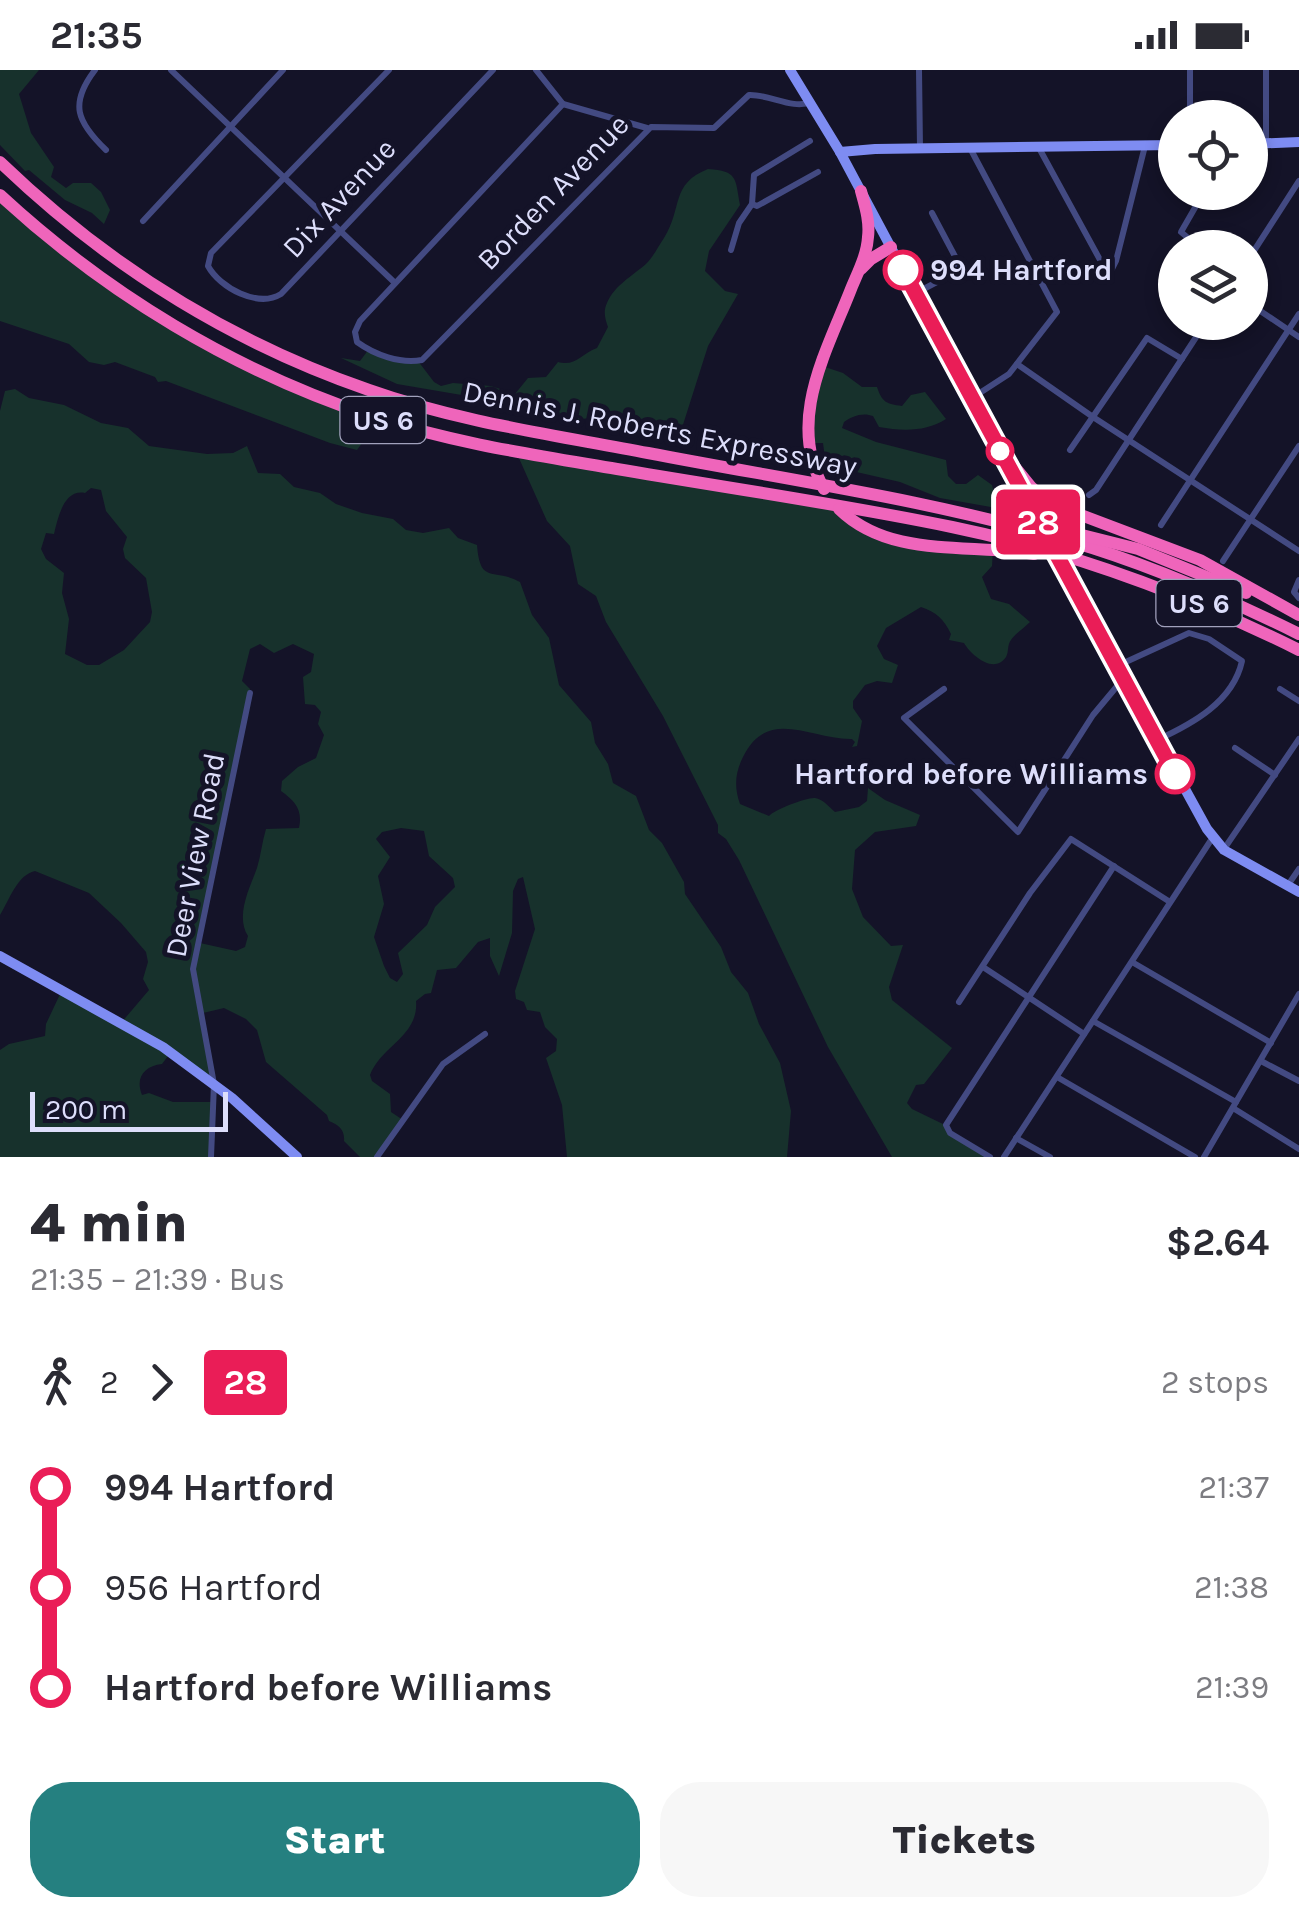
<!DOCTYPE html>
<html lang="en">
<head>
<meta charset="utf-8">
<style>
	body { margin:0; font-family:Karla,sans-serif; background:#f7f7f7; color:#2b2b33; height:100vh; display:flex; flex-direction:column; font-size:38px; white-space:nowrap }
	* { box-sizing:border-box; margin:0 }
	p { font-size:32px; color:#7c7c81 }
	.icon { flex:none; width:55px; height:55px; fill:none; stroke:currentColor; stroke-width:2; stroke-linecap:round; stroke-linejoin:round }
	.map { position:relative; height:1087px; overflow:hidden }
	.drawer { display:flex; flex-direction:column; background:#fff; flex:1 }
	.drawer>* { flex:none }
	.badge { padding:0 20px; border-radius:8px; font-size:35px; line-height:65px }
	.tools { position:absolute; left:1158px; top:30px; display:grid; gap:20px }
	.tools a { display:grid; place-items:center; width:110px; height:110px; border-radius:50%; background:#fff; box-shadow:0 5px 15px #0003; font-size:50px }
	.scale { position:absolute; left:30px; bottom:25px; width:198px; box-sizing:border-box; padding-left:10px; border:5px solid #dddefb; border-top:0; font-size:28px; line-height:35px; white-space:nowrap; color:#dddefb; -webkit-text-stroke:8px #141328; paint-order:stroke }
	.map>.badge { position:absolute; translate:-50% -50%; box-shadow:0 0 0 5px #fff }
	.legs { display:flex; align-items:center; gap:15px; height:110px; padding:0 30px; font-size:32px }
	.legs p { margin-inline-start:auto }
	.head { display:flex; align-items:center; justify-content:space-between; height:170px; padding:0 30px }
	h1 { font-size:55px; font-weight:800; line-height:75px }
	.action { display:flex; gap:20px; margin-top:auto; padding:20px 30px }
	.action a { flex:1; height:115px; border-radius:40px; background:#258080; color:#fff; font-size:40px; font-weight:800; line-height:115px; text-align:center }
	.action a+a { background:#f7f7f7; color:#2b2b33 }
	ul { padding:0 30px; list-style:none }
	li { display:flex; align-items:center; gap:35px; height:100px; font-size:38px }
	li i { display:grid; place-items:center; width:15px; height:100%; margin:0 12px; background:currentColor }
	li i::after { content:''; width:25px; height:25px; margin:-12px; border:8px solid; border-radius:50%; background:#fff }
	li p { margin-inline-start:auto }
	li:first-child i { background:linear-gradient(#0000 50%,currentColor 0) }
	li:last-child i { background:linear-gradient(currentColor 50%,#0000 0) }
	.status { display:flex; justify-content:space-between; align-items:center; height:70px; padding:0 50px; background:#fff; direction:ltr }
	.status svg { height:28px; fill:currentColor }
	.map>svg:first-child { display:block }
</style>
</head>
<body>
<div class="status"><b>21:35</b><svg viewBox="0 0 49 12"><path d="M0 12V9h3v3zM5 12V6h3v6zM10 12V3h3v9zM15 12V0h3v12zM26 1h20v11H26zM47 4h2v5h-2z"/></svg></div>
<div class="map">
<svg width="1299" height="1087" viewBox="0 0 1299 1087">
	<rect width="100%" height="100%" fill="#141328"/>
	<g fill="#17312c" fill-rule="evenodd">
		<path d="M 0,0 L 39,0 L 19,24 L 31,63 L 54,97 L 51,107 L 66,118 L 73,113 L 91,113 L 101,122 L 110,140 L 104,154 L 92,143 L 65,130 L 29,100 L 25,101 L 0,75 Z"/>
		<path d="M 708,99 C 738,101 735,108 740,135 L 709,181 L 705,201 L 725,221 L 738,224 L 708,276 L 681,361 L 660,365 L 624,362 L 597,347 L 567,351 L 514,334 L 397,314 L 341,288 L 360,291 L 369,279 L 398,289 L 418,291 L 434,312 L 441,316 L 453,313 L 491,316 L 515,324 L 528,308 L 546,307 L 558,292 C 575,297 581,284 597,278 L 608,257 C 605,249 603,241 607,233 C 614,216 632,206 646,194 C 653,187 658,177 664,168 C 683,138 670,114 708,99 Z"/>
		<path d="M 0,130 L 165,252 L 378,351 L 357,380 L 330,373 L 166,311 L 158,312 L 155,307 L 115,292 L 104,295 L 89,292 L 69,274 L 0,251 Z"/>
		<path d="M 822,296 L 843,303 L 862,317 L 877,317 C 882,332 886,334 902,336 L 911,325 L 925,322 L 946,349 C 926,362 902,361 879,357 L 873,346 C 863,342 852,346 844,352 L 842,358 L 876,372 L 946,390 L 948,406 L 956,414 L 966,414 L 978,405 L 992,415 L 995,427 L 1016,415 L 1028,437 L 1019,442 L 940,428 L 900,412 L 826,395 L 823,373 L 808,373 Z"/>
		<path d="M 15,319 L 29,328 L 64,335 L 101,353 L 128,358 L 149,376 L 207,384 L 233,383 L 247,376 L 258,403 L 280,404 L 294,417 L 320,423 L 336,434 L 362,443 L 393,449 L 406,460 L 423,463 L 449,458 L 458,468 L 477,475 C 480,516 494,497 520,512 L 532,545 L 549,568 L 559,615 L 591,652 L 595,673 L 608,694 L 613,713 L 636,726 L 649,760 L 662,773 L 684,812 L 685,824 L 721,877 L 731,902 L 748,923 L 759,954 L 780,993 L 791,1041 L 787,1087 L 567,1087 L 562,1035 L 546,988 L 556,981 L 557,969 L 545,957 L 540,942 L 527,940 L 524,932 L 516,929 L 515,921 L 535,859 L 523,807 L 518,809 L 513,821 L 512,863 L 499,906 L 490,886 L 490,868 L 478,872 L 456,898 L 437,900 L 431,923 L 425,924 L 416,931 C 419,966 381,976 370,1005 L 372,1011 L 390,1024 L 391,1042 L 403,1050 L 377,1087 L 360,1087 L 344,1071 C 345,1060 339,1055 329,1051 L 327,1045 L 266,992 L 257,960 L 246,949 L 224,938 L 203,943 L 214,1012 L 171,982 L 162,994 C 144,996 135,1008 142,1025 L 149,1023 L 173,1032 L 215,1032 L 212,1087 L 0,1087 L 0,980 L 9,974 L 45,966 L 46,954 L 62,920 L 121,953 L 149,920 L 143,909 L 148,892 L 146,882 L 121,853 L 89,823 L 35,801 C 17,805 10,829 0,845 L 0,341 L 5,321 ZM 91,418 L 101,420 L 106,441 L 127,467 L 123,479 L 125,488 L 146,508 L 152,542 L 150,552 L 124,580 L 99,595 L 87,595 L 65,584 L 69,549 L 62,523 L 64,503 L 46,489 L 41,479 L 46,463 L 54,464 C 58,447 64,419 85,423 ZM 260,574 L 274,583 L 293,574 L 314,584 L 311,602 L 303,607 L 305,634 L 315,635 L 321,642 L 318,654 L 324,665 L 316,688 L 298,697 L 282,711 L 281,721 C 295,731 303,740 299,758 L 266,759 C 262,772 261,785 257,798 C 250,817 235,846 248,866 L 245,877 L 236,881 L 200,873 L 250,628 L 250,619 L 242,611 L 250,579 ZM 401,758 L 424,761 L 429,786 L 453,808 L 455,817 L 435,837 L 427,855 L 398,883 L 403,904 L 397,912 L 390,908 L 384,896 L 374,867 L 384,834 L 378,806 L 390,787 L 376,769 L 382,762 Z"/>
		<path d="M 518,386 L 835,439 L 863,461 L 993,479 L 992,496 L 982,507 L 991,529 L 1009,534 L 1030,552 C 1024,558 1015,564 1011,570 C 1007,575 1009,582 1006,587 C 994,605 971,585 964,573 L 949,570 L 951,564 C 944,549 936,542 921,537 L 886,558 L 877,576 L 884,589 L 898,595 L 892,613 L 877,611 L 865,615 L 853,631 L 853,638 L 862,651 L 857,676 L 852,677 L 855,672 L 852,669 C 811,670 768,636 743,687 C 735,703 734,717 740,734 L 769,746 C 774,740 807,727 815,728 C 823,729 829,737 835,742 L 859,737 L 867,731 L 868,718 L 885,730 L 920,745 L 916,756 L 875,762 L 855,780 L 852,819 L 863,847 L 891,876 L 903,875 L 889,917 L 892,930 L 952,978 L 924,1014 L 916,1015 L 907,1033 L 912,1039 L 945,1055 L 947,1060 L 991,1087 L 892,1087 L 828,977 L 739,790 L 726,769 L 718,763 L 718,755 L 663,646 L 606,552 L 596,526 L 578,514 L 570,476 L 547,451 Z"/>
	</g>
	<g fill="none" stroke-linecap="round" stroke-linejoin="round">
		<g stroke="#434a82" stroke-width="6">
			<path d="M 95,0 C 69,34 77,52 106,80"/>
			<path d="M 171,0 L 394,212"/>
			<path d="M 389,0 L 211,183 L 208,196 C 220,218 258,238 281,224 L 493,0"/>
			<path d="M 536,0 L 563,34 L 647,58"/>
			<path d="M 919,0 L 920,78"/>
			<path d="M 1190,0 L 1190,48"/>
			<path d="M 563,34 L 360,251 L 355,262 L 357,272 C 375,285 400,294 422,290 L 651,57 L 714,58 L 749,25 C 769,24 793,40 811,32"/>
			<path d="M 1266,73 L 1266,0"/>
			<path d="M 970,78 L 1057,242 L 1009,304 L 972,328"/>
			<path d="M 1039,78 L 1105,199 L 1112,199 L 1116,191 L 1145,76"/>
			<path d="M 752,134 L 757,136 L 818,102"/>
			<path d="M 143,151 L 283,0"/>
			<path d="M 1200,178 L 1181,162 L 1204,122"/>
			<path d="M 731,180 L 739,153 L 752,134 L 754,105 L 810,71"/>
			<path d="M 1250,187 L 1299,111"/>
			<path d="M 916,223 L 952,204 L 958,192 L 932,143"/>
			<path d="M 1250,234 L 1299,267"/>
			<path d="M 1017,294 L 1093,347 L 1299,481"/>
			<path d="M 1070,380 L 1147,268 L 1182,289"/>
			<path d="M 1089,425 L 1096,420 L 1206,252"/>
			<path d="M 1161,455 L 1299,244"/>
			<path d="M 1223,491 L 1299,376"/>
			<path d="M 1299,510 L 1294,522 L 1299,528"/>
			<path d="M 1117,596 L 1189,563 L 1209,569 L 1242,591 C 1233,632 1192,654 1157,670"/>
			<path d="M 944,619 L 904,648 L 1018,762 L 1093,645 L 1123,609"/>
			<path d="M 1280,619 L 1299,631"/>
			<path d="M 1235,678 L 1275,705"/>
			<path d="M 1224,779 L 1299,669"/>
			<path d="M 1288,815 L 1299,799"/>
			<path d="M 1132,892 L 1271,973"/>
			<path d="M 983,897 L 1084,964"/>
			<path d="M 959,932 L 1030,823 L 1071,769 L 1170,832"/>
			<path d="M 1093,951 L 1236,1032"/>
			<path d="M 1261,991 L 1299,1011"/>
			<path d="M 1057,1007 L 1195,1087"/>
			<path d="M 1233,1038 L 1299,1079"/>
			<path d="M 1016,1068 L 1050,1087"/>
			<path d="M 211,1087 L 214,1014 L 193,899 L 250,623"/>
			<path d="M 377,1087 L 443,994 L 485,964"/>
			<path d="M 990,1087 L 950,1063 L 946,1055 L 1114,796"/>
			<path d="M 1004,1087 L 1213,767"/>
			<path d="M 1204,1087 L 1299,924"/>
		</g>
		<g stroke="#7e8cf2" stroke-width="10">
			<path d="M 790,0 L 840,82 L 999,380"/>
			<path d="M 1250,74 L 1299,72"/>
			<path d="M 840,82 L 875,79 L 1175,75"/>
			<path d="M 1007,395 L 1207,759 L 1224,780 L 1299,822"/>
			<path d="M 0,886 L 163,977 L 232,1028 L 297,1087"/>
		</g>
		<g stroke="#ef65bb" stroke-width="12">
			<path d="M 0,92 C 106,194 230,272 369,320 C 459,352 555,365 648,383 C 788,410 932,430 1069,471 C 1149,494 1224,527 1299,564"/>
			<path d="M 0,125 C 107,224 234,301 374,347 C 453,373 535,385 617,399 C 728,418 841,434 952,457 C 1074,482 1188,525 1299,580"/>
			<path d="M 861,199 L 871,189 L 891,177"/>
			<path d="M 997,375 L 1031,417 L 1049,433 L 1200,490 L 1299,545"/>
			<path d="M 824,419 C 786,351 826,283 851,219 C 858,202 867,185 868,167 C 870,151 865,136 861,121"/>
			<path d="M 839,439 C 890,489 968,473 1034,484"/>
			<path d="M 1038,454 L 1138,479 L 1246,523"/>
		</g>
	</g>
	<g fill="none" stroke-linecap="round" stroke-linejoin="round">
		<defs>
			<path id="line-1" d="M 903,200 L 1175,704"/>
		</defs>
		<use href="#line-1" stroke="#fff" stroke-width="22"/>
		<use href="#line-1" stroke="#ea1d57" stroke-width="15"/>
	</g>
	<g fill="#fff" stroke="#ea1d57" stroke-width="5">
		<circle cx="903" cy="200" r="18"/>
		<circle cx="1000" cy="381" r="12"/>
		<circle cx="1175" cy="704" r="18"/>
	</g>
	<g text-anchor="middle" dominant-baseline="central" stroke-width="10" stroke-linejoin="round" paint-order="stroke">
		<g fill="#141328" stroke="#a1a1bc" stroke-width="2.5">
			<rect x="340.5" y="327" width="85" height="46" rx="8"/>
			<rect x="1156.5" y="510" width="85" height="46" rx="8"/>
		</g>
		<g font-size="28" font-weight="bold" fill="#dddefb">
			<text x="383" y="350">US 6</text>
			<text x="1199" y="533">US 6</text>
		</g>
		<g font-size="30" fill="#dddefb" stroke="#141328">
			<text transform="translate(553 122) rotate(-46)">Borden Avenue</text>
			<text transform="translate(339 128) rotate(-47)">Dix Avenue</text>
			<text transform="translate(660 359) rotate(11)">Dennis J. Roberts Expressway</text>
			<text transform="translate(195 785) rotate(-79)">Deer View Road</text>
		</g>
		<g font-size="30" font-weight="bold" fill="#dddefb" stroke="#141328" text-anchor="start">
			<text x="930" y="200">994 Hartford</text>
			<text x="1148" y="704" text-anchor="end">Hartford before Williams</text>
		</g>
	</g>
</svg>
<div class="tools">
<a><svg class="icon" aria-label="locate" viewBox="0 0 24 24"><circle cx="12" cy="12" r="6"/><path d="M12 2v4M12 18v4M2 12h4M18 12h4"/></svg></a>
<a><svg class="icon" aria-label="layers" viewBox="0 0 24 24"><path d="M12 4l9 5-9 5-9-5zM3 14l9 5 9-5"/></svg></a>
</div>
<div class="scale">200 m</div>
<b class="badge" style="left:1038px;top:452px;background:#ea1d57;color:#fff">28</b>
</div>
<section class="drawer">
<div class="head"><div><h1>4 min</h1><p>21:35 – 21:39 · Bus</p></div><b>$2.64</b></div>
<div class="legs"><svg class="icon" aria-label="walk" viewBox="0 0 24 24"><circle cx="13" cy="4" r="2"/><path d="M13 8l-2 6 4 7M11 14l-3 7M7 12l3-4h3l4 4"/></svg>2<svg class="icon" aria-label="forward" viewBox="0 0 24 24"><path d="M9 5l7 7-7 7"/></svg><b class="badge" style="background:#ea1d57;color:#fff">28</b><p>2 stops</p></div>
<ul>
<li><i style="color:#ea1d57"></i><b>994 Hartford</b><p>21:37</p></li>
<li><i style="color:#ea1d57"></i><span>956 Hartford</span><p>21:38</p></li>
<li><i style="color:#ea1d57"></i><b>Hartford before Williams</b><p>21:39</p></li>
</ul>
<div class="action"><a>Start</a><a>Tickets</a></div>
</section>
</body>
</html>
